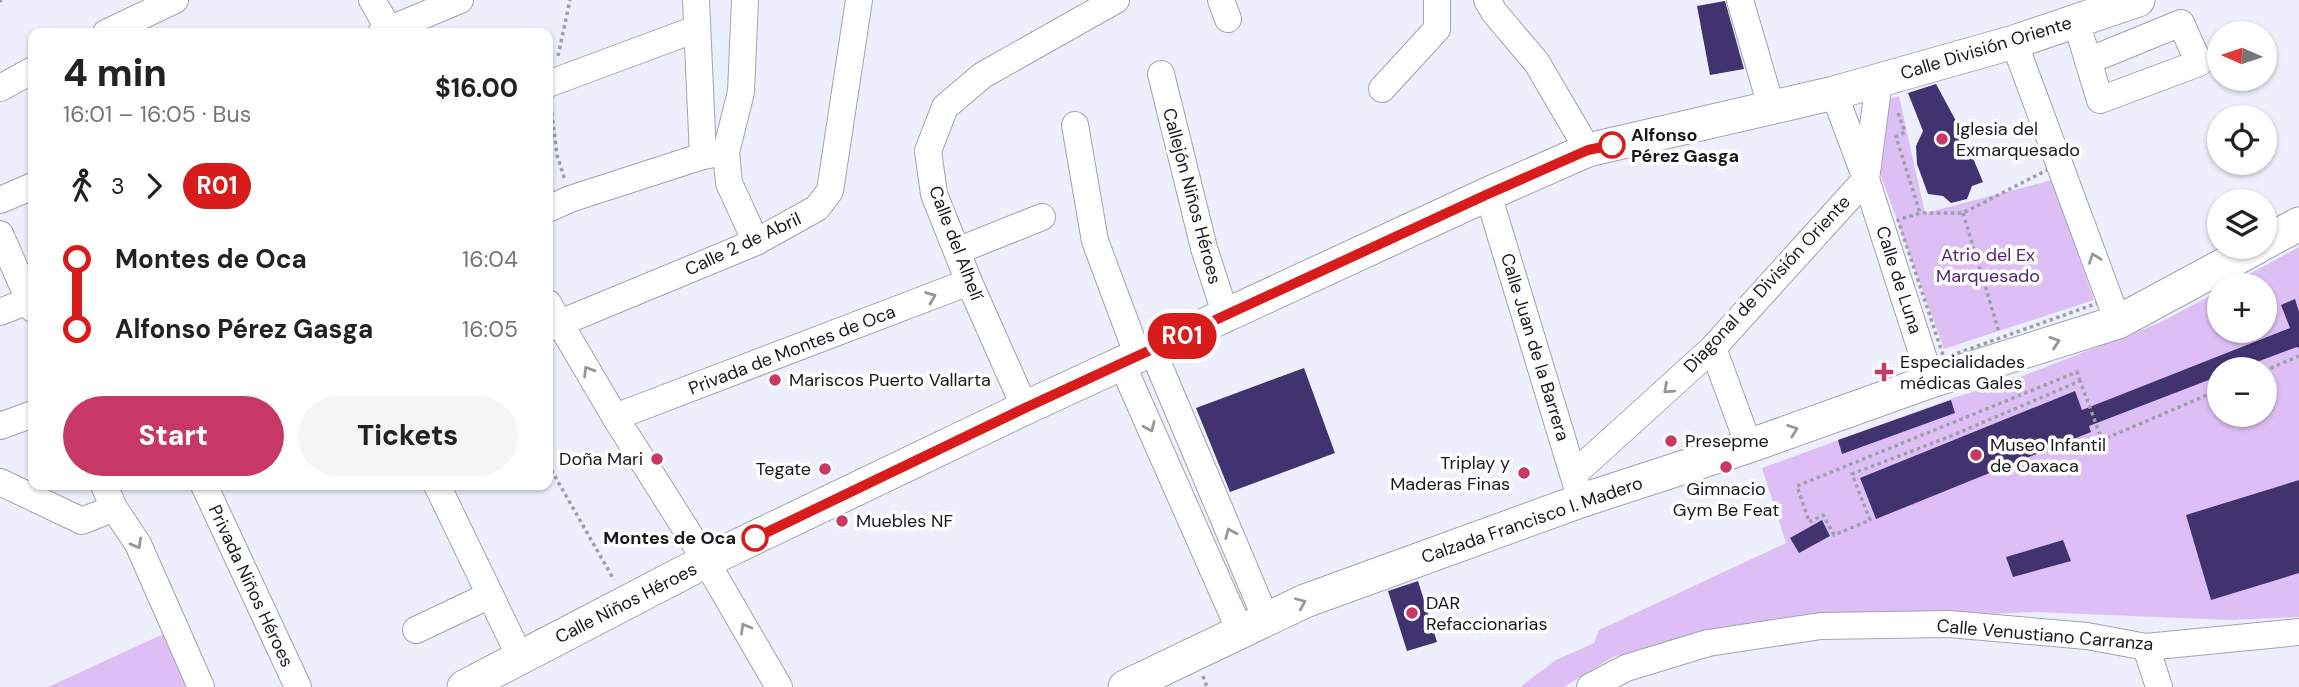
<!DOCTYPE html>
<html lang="en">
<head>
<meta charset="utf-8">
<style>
	body { margin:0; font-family:"DM Sans",sans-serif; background:#f6f6f6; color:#222; height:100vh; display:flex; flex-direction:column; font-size:26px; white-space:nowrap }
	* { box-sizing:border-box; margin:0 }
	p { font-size:23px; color:#767676 }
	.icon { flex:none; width:38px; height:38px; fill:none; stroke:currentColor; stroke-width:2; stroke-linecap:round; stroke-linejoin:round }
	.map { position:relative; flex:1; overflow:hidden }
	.sheet { position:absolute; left:28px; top:28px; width:525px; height:462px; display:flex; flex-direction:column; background:#fff; border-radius:14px; box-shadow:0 2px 5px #0004 }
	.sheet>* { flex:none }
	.badge { padding:0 14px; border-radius:23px; font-size:24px; line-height:46px }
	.needle { width:46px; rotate:273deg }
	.controls { position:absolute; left:2207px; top:21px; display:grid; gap:14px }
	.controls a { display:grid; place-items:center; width:70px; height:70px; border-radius:50%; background:#fff; box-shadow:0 2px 5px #0004; font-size:35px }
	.map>.badge { position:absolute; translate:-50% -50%; box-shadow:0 0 0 4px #fff }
	.legs { display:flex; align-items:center; gap:10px; height:77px; padding:0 35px; font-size:23px }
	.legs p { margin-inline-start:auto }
	.headline { display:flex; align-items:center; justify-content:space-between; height:119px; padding:0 35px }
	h1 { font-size:38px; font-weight:800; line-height:52px }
	.action { display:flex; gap:14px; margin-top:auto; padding:14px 35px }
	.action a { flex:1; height:80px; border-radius:42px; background:#c73964; color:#fff; font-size:28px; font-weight:800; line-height:80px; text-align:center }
	.action a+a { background:#f6f6f6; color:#222 }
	ul { padding:0 35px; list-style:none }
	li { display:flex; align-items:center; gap:24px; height:70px; font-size:26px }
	li i { display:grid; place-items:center; width:10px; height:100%; margin:0 9px; background:currentColor }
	li i::after { content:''; width:18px; height:18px; margin:-9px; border:5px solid; border-radius:50%; background:#fff }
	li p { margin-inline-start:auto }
	li:first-child i { background:linear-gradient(#0000 50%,currentColor 0) }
	li:last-child i { background:linear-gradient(currentColor 50%,#0000 0) }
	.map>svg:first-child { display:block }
</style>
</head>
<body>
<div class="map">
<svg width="2299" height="687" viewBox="0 0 2299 687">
	<rect width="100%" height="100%" fill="#edf0fc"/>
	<g fill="#debff5" fill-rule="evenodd">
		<path d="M 1899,96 L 1925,213 L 2052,180 L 2094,300 L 1944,349 L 1873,154 L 1884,101 Z"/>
		<path d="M 2299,247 L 2299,617 L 2230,620 L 2034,612 L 1724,626 L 1613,657 L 1564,687 L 1520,687 L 1556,660 L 1594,643 L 1599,630 L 1786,543 L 1762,468 L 1959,396 L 2007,382 L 2159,323 L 2219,291 L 2219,331 L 2264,331 L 2264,285 L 2229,285 ZM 2219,369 L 2264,369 L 2264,415 L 2219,415 Z"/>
		<path d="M 170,631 L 196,687 L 48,687 Z"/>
	</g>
	<g fill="#41336f">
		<path d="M 1725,1 L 1744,69 L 1710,75 L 1697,6 Z"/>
		<path d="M 1936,84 L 1962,132 L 1983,182 L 1972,186 L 1967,199 L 1951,203 L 1943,196 L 1928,194 L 1917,164 L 1916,146 L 1923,131 L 1908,93 Z"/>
		<path d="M 2295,299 L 2299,312 L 2299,348 L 2297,347 L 2238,369 L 2219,369 L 2219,376 L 2089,426 L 2091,432 L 1876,519 L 1860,478 L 2075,391 L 2082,410 L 2290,328 L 2281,305 Z"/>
		<path d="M 1304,368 L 1335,453 L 1230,492 L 1196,408 Z"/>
		<path d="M 1951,400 L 1955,413 L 1842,454 L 1838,440 Z"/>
		<path d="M 2299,480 L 2299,573 L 2211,600 L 2186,515 Z"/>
		<path d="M 1822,520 L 1830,536 L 1799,553 L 1790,538 Z"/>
		<path d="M 2063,540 L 2071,561 L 2013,577 L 2006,557 Z"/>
		<path d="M 1418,581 L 1437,642 L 1407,651 L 1388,591 Z"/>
	</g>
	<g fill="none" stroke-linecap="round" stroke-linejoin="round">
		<defs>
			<g id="minor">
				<path d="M 372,0 L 391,33"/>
				<path d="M 696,0 L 703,156"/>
				<path d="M 1221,0 L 1228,19"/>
				<path d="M 1487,0 L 1494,12 L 1537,63 L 1588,150"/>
				<path d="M 1740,0 L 1771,106"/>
				<path d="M 2076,21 L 2100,100 L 2199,63 L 2181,23 L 2088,61"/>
				<path d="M 106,33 L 175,0"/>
				<path d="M 381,33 L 460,0"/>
				<path d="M 2014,42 L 2118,322"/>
				<path d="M 1161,74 L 1204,248 L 1226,316"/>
				<path d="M 1879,81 L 1866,179 L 1931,381"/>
				<path d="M 548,84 L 696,29"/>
				<path d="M 0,88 L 33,70"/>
				<path d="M 1382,89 L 1437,29 L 1437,0"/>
				<path d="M 1075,125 L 1095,241 L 1138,356"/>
				<path d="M 726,152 L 741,92 L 745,0"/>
				<path d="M 1488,194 L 1577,487"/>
				<path d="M 0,200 L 33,186"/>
				<path d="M 548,209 L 570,199 L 703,156 L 726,152 L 729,183 L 756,242"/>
				<path d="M 0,234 L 33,309"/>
				<path d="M 957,251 L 1042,217"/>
				<path d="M 548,303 L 615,417 L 706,561 L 779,687"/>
				<path d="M 0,312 L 33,299"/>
				<path d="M 548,328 L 756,242 L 817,208 L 830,191 L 859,0"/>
				<path d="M 1713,348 L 1749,446"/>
				<path d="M 1152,349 L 1266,619"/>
				<path d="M 1122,364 L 1240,631"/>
				<path d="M 1025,408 L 969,282 L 934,194 L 928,151 L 945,107 L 983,75 L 1116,0"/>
				<path d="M 615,417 L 969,282"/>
				<path d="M 0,426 L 33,414"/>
				<path d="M 1574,474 L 1713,348 L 1866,179 L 1834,93"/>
				<path d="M 0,482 L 82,521 L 114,508"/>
				<path d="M 104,485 L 114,508 L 138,544 L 201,687"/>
				<path d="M 204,485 L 298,687"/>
				<path d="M 437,485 L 520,657"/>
				<path d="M 416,630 L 490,595"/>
				<path d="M 2146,647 L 2159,687"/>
				<path d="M 1590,687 L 1626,668 L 1708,643 L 1821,626 L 1949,624 L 2087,636 L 2146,647 L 2299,632"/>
			</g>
			<g id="major">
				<path d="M 2264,243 L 2299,224"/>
				<path d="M 464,687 L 706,561 L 1025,408 L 1488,194 L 1588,150 L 1834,93 L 2014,42 L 2138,0"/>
				<path d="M 1125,687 L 1305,601 L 1580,501 L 1749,446 L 1931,381 L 2118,322 L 2257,247"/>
			</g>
		</defs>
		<use href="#minor" stroke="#a1a4af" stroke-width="28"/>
		<use href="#major" stroke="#a1a4af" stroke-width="35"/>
		<g stroke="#9ea0a9" stroke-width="3.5" stroke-dasharray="3.5 3.5" stroke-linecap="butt">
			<path d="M 0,2 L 1,0"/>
			<path d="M 558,56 L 570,0"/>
			<path d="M 551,106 L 557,155 L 565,180"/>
			<path d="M 1898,113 L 1905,132 L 1896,137 L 1920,213"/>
			<path d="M 2053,167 L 2109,299 L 1944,358 L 1898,220 L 1920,213 L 1963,213 Z"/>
			<path d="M 1963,213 L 1999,332"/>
			<path d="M 2264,371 L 2299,356"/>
			<path d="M 2080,381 L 2077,372 L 1797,486 L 1809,522 L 1823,515 L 1834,535 L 1870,520 L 1852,474 L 1951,436 L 2080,381 L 2102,440 L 2219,390"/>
			<path d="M 548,464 L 614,580"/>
			<path d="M 1203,676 L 1207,687"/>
		</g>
		<use href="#minor" stroke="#fff" stroke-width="26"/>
		<use href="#major" stroke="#fff" stroke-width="33"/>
	</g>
	<defs><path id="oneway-chevron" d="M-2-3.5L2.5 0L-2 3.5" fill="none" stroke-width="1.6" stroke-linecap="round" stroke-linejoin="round" transform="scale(1.75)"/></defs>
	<g stroke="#979899">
		<use href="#oneway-chevron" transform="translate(2094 258) rotate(-110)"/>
		<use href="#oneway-chevron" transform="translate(931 297) rotate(-21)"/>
		<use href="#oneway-chevron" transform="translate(2055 342) rotate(-18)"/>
		<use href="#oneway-chevron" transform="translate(588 371) rotate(-121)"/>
		<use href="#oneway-chevron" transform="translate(1668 389) rotate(138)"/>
		<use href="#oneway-chevron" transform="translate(1150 427) rotate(66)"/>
		<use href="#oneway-chevron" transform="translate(1793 430) rotate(-20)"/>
		<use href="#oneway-chevron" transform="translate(1230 533) rotate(-113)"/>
		<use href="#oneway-chevron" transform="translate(137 544) rotate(61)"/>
		<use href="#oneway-chevron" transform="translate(1301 603) rotate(-23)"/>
		<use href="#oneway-chevron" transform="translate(745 628) rotate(-120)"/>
	</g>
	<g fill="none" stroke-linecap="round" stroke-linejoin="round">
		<defs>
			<path id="line-1" d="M 755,538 L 1025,408 L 1488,194 L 1588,150 L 1612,145"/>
		</defs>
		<use href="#line-1" stroke="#fff" stroke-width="16"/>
		<use href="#line-1" stroke="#d81b1b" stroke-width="10"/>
	</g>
	<g fill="#c73964" stroke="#fff" stroke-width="2.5">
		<circle cx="1942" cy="139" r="7"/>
		<path d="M1880.5 361.5h7v7h7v7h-7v7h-7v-7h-7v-7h7z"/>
		<circle cx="775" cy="380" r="7"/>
		<circle cx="1671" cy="441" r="7"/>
		<circle cx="1976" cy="455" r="7"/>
		<circle cx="657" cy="459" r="7"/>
		<circle cx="1726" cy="467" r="7"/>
		<circle cx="825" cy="469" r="7"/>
		<circle cx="1524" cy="473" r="7"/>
		<circle cx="842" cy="521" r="7"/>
		<circle cx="1412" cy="613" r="7"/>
	</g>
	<g fill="#fff" stroke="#d81b1b" stroke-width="3.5">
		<circle cx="1612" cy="145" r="12"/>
		<circle cx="755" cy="538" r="12"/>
	</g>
	<g text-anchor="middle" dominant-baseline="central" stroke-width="7" stroke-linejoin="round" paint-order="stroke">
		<g font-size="18" fill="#18191d" stroke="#fff">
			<text transform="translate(1986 48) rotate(-17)">Calle División Oriente</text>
			<text transform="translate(1192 196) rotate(75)">Callejón Niños Héroes</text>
			<text transform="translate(956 243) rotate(69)">Calle del Alhelí</text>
			<text transform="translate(743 244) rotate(-25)">Calle 2 de Abril</text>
			<text transform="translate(1899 280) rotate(72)">Calle de Luna</text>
			<text transform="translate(1767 284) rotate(-47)">Diagonal de División Oriente</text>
			<text transform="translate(1535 347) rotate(73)">Calle Juan de la Barrera</text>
			<text transform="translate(792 350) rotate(-21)">Privada de Montes de Oca</text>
			<text transform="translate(1532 520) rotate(-19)">Calzada Francisco I. Madero</text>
			<text transform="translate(251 586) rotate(65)">Privada Niños Héroes</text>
			<text transform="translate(626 603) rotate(-27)">Calle Niños Héroes</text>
			<text transform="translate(2045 635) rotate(5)">Calle Venustiano Carranza</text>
		</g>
		<g font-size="18" fill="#18191d" stroke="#fff" text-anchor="start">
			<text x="1956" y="129">Iglesia del<tspan x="1956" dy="21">Exmarquesado</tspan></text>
			<text x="1900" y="362">Especialidades<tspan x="1900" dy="21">médicas Gales</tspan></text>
			<text x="789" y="380">Mariscos Puerto Vallarta</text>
			<text x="1685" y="441">Presepme</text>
			<text x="1990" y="445">Museo Infantil<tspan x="1990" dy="21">de Oaxaca</tspan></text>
			<text x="643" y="459" text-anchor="end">Doña Mari</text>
			<text x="1510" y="463" text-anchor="end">Triplay y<tspan x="1510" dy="21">Maderas Finas</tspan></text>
			<text x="811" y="469" text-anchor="end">Tegate</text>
			<text x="1726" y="489" text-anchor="middle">Gimnacio<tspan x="1726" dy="21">Gym Be Feat</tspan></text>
			<text x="856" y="521">Muebles NF</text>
			<text x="1426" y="603">DAR<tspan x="1426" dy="21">Refaccionarias</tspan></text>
		</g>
		<g font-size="18" font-weight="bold" fill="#18191d" stroke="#fff" text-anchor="start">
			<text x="1631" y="135">Alfonso<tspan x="1631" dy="21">Pérez Gasga</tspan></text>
			<text x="736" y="538" text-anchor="end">Montes de Oca</text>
		</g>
		<g font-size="18" fill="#562572" stroke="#fff">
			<text x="1988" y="255">Atrio del Ex<tspan x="1988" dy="21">Marquesado</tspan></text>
		</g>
	</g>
</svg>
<div class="controls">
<a><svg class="needle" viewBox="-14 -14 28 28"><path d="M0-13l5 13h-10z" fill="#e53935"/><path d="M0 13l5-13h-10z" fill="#767676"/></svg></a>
<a><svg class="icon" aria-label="locate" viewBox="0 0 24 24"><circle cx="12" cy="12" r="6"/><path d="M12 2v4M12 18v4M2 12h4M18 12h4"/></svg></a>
<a><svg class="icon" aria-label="layers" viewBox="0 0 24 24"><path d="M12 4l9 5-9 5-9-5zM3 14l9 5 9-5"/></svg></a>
<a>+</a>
<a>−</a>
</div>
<b class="badge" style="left:1182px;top:336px;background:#d81b1b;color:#fff">R01</b>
<section class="sheet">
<div class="headline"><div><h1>4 min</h1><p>16:01 – 16:05 · Bus</p></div><b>$16.00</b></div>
<div class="legs"><svg class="icon" aria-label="walk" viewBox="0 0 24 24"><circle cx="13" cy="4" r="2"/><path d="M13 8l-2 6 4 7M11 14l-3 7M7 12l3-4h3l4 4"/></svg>3<svg class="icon" aria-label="forward" viewBox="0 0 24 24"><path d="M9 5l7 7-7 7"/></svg><b class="badge" style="background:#d81b1b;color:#fff">R01</b></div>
<ul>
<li><i style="color:#d81b1b"></i><b>Montes de Oca</b><p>16:04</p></li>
<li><i style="color:#d81b1b"></i><b>Alfonso Pérez Gasga</b><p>16:05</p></li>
</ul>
<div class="action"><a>Start</a><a>Tickets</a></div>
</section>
</div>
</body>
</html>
